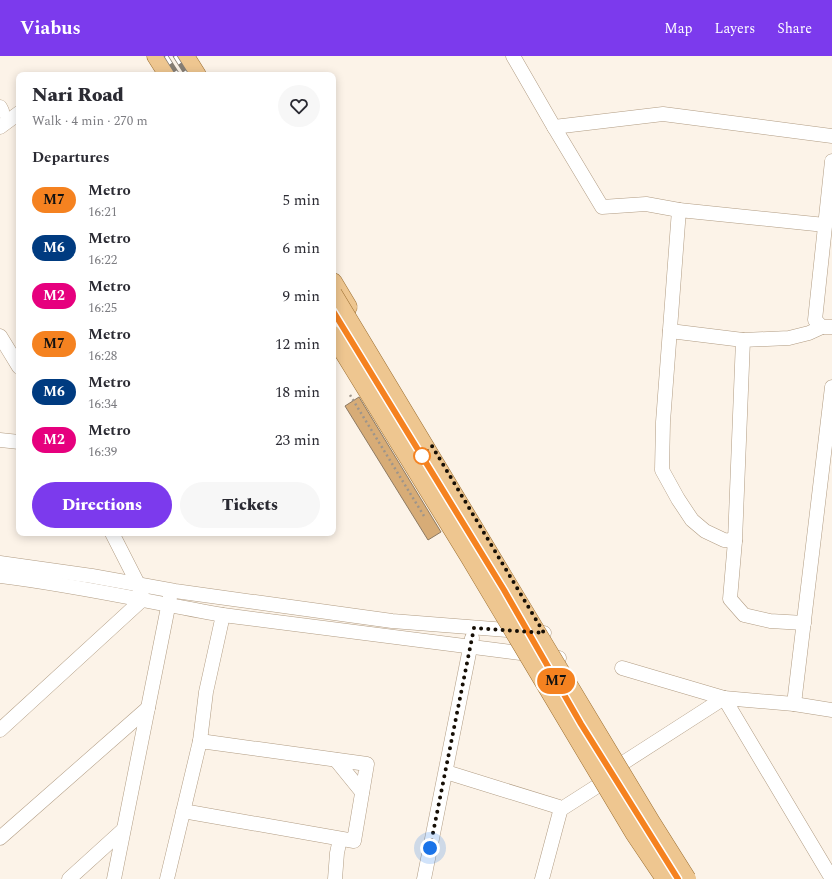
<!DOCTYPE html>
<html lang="en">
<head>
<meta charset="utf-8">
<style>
	body { margin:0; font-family:Spectral,serif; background:#f7f7f7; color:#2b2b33; height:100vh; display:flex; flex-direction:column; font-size:15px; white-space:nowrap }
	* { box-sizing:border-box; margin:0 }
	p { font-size:13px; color:#7c7c81 }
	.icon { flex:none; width:22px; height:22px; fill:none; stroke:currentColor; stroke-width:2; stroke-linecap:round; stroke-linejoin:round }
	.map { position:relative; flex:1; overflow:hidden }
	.sheet { position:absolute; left:16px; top:16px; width:320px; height:464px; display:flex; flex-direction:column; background:#fff; border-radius:8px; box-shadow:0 2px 10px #0003 }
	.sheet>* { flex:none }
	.badge { padding:0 8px; border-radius:13px; font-size:14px; line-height:26px }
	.you { position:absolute; width:20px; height:20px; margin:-10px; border:3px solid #fff; border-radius:50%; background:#1a73e8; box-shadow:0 0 0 6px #1a73e833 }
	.map>.badge { position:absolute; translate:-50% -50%; box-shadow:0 0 0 2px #fff }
	h2 { padding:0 16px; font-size:15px; line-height:36px }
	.round { display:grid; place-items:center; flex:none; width:42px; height:42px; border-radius:21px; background:#f7f7f7 }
	.summary { display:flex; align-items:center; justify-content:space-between; height:68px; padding:0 16px }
	h1 { font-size:19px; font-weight:800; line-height:30px }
	.button { display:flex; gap:8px; margin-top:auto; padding:8px 16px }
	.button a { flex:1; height:46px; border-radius:24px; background:#7c3aed; color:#fff; font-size:16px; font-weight:800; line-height:46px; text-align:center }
	.button a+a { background:#f7f7f7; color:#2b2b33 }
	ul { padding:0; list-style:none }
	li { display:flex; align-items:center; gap:12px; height:48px; padding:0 16px }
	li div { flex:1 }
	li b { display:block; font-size:15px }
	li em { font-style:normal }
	li .badge { min-width:44px; font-weight:700; text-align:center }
	header { display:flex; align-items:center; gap:24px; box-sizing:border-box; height:56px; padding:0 20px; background:#7c3aed; color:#fff }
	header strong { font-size:19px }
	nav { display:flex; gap:22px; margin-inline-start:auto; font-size:14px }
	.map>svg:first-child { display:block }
</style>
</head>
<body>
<header>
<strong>Viabus</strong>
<nav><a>Map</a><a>Layers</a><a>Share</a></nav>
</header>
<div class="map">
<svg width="832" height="823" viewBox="0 0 832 823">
	<rect width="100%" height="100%" fill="#fcf3e8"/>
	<path fill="#d7ac77" stroke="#8d7961" d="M 359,341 L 441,476 L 428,484 L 345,350 Z"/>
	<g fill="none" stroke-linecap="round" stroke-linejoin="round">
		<defs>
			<g id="minor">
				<path d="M 513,0 L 554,71 L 663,58 L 832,80"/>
				<path d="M 0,51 L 2,55"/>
				<path d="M 0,71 L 19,57"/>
				<path d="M 554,71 L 602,151 L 646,148 L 679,154"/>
				<path d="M 832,105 L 815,264 L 822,271 L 832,271"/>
				<path d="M 822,271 L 809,277 L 789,282 L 743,284 L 735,485 L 724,484 L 705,475 L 692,464 L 678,443 L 662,414 L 663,366 L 679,154 L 825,169"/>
				<path d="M 670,275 L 743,284"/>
				<path d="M 0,280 L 19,311"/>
				<path d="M 0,384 L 19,386"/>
				<path d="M 735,485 L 730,543 L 744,559 L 770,565 L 804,567"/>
				<path d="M 0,507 L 92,520 L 175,535 L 392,565 L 544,577"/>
				<path d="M 0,520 C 75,529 149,546 223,559 L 559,602"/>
				<path d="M 622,612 L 724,642"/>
				<path d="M 794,648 L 832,331"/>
				<path d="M 832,654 L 794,648 L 724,642 L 832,823"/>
				<path d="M 0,674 L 143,543 L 138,528 L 112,477"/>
				<path d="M 200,685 L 206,636 L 223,559"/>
				<path d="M 336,704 L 362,736"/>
				<path d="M 446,716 L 559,751 L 563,752 L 599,729 L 623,707 L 724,642"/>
				<path d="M 0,782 L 148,652"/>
				<path d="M 69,823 L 123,774"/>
				<path d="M 114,823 L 170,541"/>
				<path d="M 167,823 L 200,685 L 367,708 L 354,785 L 183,755"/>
				<path d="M 335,823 L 337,797 L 340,783"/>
				<path d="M 424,823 L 472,582"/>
				<path d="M 542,823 L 561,752"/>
			</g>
			<g id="major">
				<path d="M 156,0 L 168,19"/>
				<path d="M 185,0 L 197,19"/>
				<path d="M 333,226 L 348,251"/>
			</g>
		</defs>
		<use href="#minor" stroke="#b19c83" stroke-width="15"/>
		<use href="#major" stroke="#9a6d2f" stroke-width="19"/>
		<path stroke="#9e958b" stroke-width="2.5" stroke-dasharray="2 3" stroke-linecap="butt" d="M 350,339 L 424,460"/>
		<use href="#minor" stroke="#fff" stroke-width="14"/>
		<use href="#major" stroke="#eec690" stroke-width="18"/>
		<defs>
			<g id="rail">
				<path d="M 166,0 L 178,19"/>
				<path d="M 175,0 L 187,19"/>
				<path d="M 333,255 L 504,534 L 581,668 L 678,823"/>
				<path d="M 333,270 L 498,538 L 574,672 L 669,823"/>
			</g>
		</defs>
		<use href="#rail" stroke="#867e74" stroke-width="4.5"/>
		<use href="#rail" stroke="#fff" stroke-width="3" stroke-dasharray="9" stroke-linecap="butt"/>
		<defs>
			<g id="major-bridge">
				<path d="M 333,238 L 651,766 L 687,823"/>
				<path d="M 333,279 L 470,502 L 634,777 L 665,823"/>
			</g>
		</defs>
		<use href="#major-bridge" stroke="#9a6d2f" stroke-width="19" stroke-linecap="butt"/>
		<use href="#major-bridge" stroke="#eec690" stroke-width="18"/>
	</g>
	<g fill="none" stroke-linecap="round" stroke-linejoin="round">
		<defs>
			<path id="line" d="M 333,255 L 504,534 L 581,668 L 678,823"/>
		</defs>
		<use href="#line" stroke="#fff" stroke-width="9"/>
		<use href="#line" stroke="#f58220" stroke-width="6"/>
		<path stroke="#150e05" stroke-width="4" stroke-dasharray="0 7.2" d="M 422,400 L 432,390 L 544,577 L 474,572 L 430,792"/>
	</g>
	<circle fill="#fff" stroke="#f58220" stroke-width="2" cx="422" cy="400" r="8"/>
</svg>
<div class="you" style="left:430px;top:792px"></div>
<b class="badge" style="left:556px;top:625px;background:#f58220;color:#111">M7</b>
<section class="sheet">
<div class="summary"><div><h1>Nari Road</h1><p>Walk · 4 min · 270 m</p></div><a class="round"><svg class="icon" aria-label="heart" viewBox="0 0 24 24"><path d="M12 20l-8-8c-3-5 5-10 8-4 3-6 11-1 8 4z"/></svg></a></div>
<h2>Departures</h2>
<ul>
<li><span class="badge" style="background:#f58220;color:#111">M7</span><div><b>Metro</b><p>16:21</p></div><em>5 min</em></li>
<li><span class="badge" style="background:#003b80;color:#fff">M6</span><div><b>Metro</b><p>16:22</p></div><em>6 min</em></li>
<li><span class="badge" style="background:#e6007e;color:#fff">M2</span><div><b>Metro</b><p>16:25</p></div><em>9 min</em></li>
<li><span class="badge" style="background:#f58220;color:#111">M7</span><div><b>Metro</b><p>16:28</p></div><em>12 min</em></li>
<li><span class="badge" style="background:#003b80;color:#fff">M6</span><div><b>Metro</b><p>16:34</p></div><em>18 min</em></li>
<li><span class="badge" style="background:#e6007e;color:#fff">M2</span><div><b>Metro</b><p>16:39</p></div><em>23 min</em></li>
</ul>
<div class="button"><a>Directions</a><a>Tickets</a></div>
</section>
</div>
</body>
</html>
